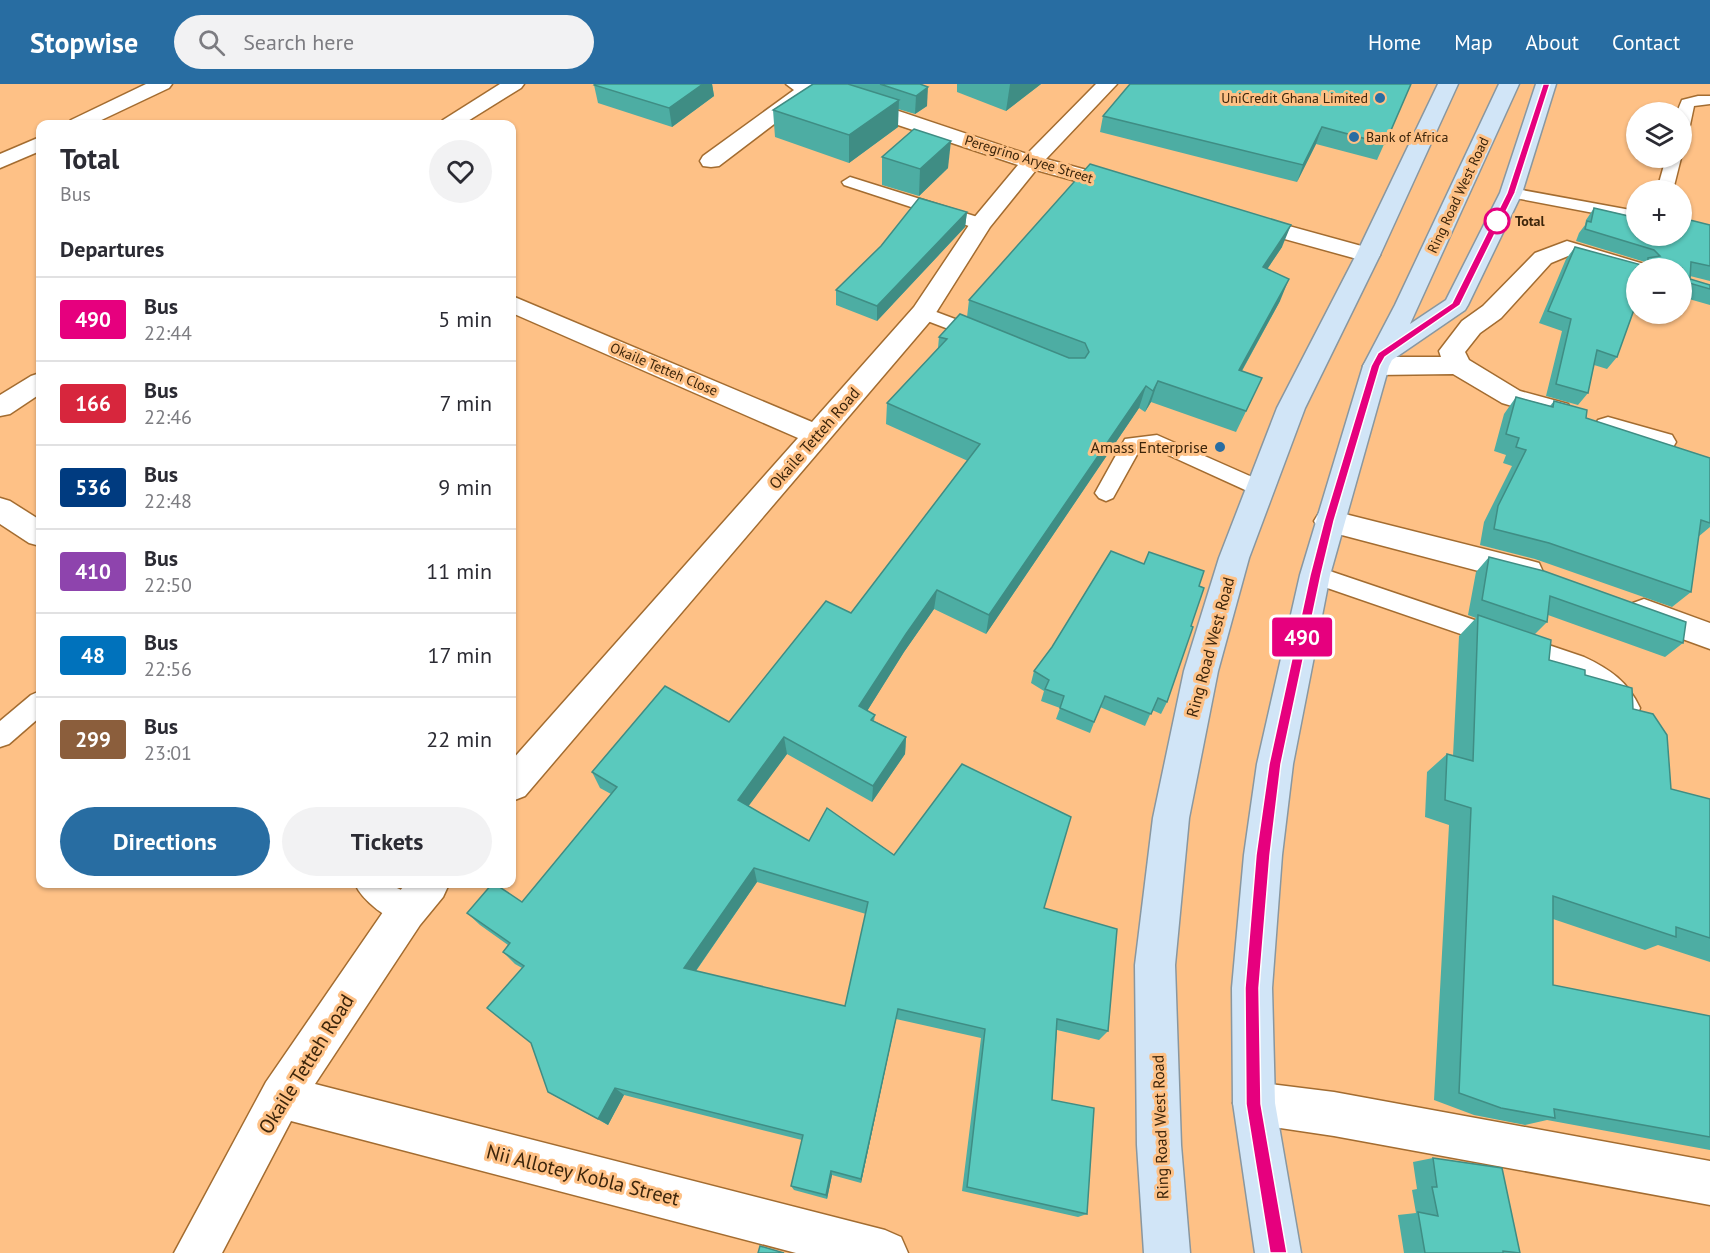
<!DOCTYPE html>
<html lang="en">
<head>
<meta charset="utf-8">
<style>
	body { margin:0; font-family:"PT Sans",sans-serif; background:#f2f2f3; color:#2b2b33; height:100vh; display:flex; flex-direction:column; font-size:22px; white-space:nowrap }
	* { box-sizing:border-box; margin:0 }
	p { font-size:20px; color:#7c7c81 }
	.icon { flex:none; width:33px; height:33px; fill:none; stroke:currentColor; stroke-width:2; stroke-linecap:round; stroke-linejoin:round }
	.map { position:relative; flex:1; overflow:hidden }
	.sheet { position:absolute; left:36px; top:36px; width:480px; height:768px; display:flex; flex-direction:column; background:#fff; border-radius:12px; box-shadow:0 2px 4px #0004 }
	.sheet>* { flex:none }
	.badge { padding:0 12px; border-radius:4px; font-size:21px; line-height:39px }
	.fabs { position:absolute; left:1626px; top:18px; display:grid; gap:12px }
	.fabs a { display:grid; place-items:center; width:66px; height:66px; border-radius:50%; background:#fff; box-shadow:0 2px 4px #0004; font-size:30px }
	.map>.badge { position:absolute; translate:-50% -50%; box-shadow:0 0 0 3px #fff }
	h2 { padding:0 24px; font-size:22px; line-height:54px }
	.round { display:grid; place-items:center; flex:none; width:63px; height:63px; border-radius:32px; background:#f2f2f3 }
	.head { display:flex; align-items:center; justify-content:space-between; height:102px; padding:0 24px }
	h1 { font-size:28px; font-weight:600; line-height:45px }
	.primary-button { display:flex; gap:12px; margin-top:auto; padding:12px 24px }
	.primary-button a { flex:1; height:69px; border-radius:36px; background:#286da2; color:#fff; font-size:24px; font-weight:600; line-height:69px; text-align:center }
	.primary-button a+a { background:#f2f2f3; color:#2b2b33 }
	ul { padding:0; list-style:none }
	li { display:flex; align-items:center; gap:18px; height:84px; padding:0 24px; border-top:2px solid #e1e1e2 }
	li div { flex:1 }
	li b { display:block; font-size:22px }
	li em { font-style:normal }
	li .badge { min-width:66px; font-weight:700; text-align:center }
	header { display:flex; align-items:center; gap:36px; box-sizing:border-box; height:84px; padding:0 30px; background:#286da2; color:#fff }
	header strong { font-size:28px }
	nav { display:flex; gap:33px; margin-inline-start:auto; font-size:21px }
	.search { width:420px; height:54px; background:#f2f2f3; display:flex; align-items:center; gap:15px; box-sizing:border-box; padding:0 21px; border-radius:33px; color:#7c7c81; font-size:22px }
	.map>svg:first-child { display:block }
</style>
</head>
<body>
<header>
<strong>Stopwise</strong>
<div class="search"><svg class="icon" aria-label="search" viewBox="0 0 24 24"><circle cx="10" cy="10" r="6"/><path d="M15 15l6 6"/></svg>Search here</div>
<nav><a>Home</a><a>Map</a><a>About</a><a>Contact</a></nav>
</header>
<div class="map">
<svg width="1710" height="1169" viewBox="0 0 1710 1169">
	<rect width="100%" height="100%" fill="#fec186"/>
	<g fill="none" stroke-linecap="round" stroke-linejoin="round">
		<defs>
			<g id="service">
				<path d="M 1698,12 L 1710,12 L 1710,20 L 1694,22 L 1690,41 L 1682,45 L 1682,28 L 1677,28 L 1682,16 Z"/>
				<path d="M 1666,74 L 1681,74 L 1673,106 L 1657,106 Z"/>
				<path d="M 850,93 L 987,136 L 989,140 L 987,144 L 975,144 L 844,101 L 842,98 Z"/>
				<path d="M 1511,104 L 1636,127 L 1636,137 L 1505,112 L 1503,109 L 1505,106 Z"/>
				<path d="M 923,223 L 987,247 L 989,251 L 987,255 L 980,257 L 917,233 L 914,229 L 917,225 Z"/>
				<path d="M 1157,351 L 1268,400 L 1272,405 L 1268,410 L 1261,413 L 1254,410 L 1155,365 L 1139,367 L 1113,414 L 1106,417 L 1099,414 L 1095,409 L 1125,355 Z"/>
				<path d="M 1315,482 L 1584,573 C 1610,585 1628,598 1640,624 L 1637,632 L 1628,635 L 1619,632 L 1598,604 L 1568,587 L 1307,497 L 1304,491 L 1307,485 Z"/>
				<path d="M 40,607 L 40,633 L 9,660 L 0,663 L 0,637 L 31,611 Z"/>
				<path d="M 355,800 C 381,797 408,800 420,828 L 416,838 L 406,842 C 388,835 363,818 355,800 Z"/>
			</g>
			<g id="minor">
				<path d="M 146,0 L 172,0 L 169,4 L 93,40 L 68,40 L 71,36 Z"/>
				<path d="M 500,0 L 524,0 L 521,4 L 463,40 L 440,40 L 443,36 Z"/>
				<path d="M 786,0 L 818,0 L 1027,70 L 1096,0 L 1117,0 L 1046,75 L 1131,98 L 1134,103 L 1131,108 L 1123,110 L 1036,86 L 990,143 L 932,235 L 525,712 L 512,717 L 512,676 L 798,354 L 512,229 L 512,212 L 812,338 L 914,223 L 973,135 L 1018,81 L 811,12 L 719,82 L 711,83 L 703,82 L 700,77 L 703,72 L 794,6 Z"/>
				<path d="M 40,53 L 40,67 L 0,84 L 0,70 Z"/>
				<path d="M 1245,130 L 1376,166 L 1380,171 L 1376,176 L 1368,178 L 1237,142 L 1234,137 L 1237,132 Z"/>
				<path d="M 1567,157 L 1644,180 L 1648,184 L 1636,184 L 1636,192 L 1568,172 L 1551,179 L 1501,234 L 1480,249 L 1465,268 L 1469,276 L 1520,307 L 1568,320 L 1572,327 L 1568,334 L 1558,336 L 1502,319 L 1453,290 L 1376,291 L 1367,288 L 1363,282 L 1367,276 L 1376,273 L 1441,273 L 1439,267 L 1462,237 L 1483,222 L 1535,169 Z"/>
				<path d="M 40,289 L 40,310 L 10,330 L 0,332 L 0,311 L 31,292 Z"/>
				<path d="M 1608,333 L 1672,351 L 1676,358 L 1672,365 L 1662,368 L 1598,350 L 1594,343 L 1598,336 Z"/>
				<path d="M 0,414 L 10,417 L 40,436 L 40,462 L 29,459 L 0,440 Z"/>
				<path d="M 1329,426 L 1528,476 L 1539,479 L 1543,488 L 1539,497 L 1528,500 L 1319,445 L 1314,437 L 1319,429 Z"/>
				<path d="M 1644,515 L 1710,539 L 1710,565 L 1633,537 L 1628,528 L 1633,519 Z"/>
				<path d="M 406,800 L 449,800 L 443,813 L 420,841 L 315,1000 L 885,1146 L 901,1153 L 908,1169 L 796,1169 L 291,1037 L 222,1169 L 174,1169 L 266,998 L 392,815 Z"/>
				<path d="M 1254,998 L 1334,1008 L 1710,1077 L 1710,1121 L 1334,1052 L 1254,1040 L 1239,1034 L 1233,1019 L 1239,1004 Z"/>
			</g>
			<g id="primary">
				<path d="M 1438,0 L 1458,0 L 1380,171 L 1305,324 L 1249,474 L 1218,587 L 1189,734 L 1175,881 L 1181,1061 L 1190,1169 L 1144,1169 L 1137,1061 L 1135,881 L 1153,734 L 1184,587 L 1219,474 L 1277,324 L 1356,171 Z"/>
				<path d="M 1499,0 L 1519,0 L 1410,240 L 1446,216 L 1500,109 L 1536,0 L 1556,0 L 1522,109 L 1468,221 L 1465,226 L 1392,276 L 1389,282 L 1330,491 L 1293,680 L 1282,771 L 1272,904 L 1275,1019 L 1301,1169 L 1255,1169 L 1233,1019 L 1232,904 L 1244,771 L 1257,680 L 1300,491 L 1363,282 L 1395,221 Z"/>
			</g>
		</defs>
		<use href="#service" stroke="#a36c30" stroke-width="3"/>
		<use href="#minor" stroke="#a36c30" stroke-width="3"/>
		<use href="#primary" stroke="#8997a0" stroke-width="3"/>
		<use href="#service" fill="#fff" fill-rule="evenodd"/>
		<use href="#minor" fill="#fff" fill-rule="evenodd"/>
		<use href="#primary" fill="#d1e5f7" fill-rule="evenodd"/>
	</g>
	<g fill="#4dada3" fill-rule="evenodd">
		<path d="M 595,0 L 712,0 L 714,12 L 672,43 L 598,19 L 594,1 Z"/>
		<path d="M 813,0 L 920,0 L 927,22 L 915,30 L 898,25 L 898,43 L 849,79 L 775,53 L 773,26 Z"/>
		<path d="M 957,0 L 1041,0 L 1006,27 L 957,8 Z"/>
		<path d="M 1411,0 L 1377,76 L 1316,60 L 1297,98 L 1100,48 L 1103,32 Z"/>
		<path d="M 882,73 L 948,84 L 919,112 L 882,101 Z"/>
		<path d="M 1594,124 L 1630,132 L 1635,125 L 1710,141 L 1710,197 L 1690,192 L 1690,195 L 1710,201 L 1710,221 L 1682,213 L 1682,184 L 1636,184 L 1617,273 L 1607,285 L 1594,281 L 1588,309 L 1578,321 L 1546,312 L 1562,247 L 1539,239 L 1566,175 L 1575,163 L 1642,181 L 1645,178 L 1576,157 L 1579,149 L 1585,141 L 1586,136 Z"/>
		<path d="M 967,128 L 965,143 L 877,237 L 836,221 L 836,206 Z"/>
		<path d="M 1282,163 L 1267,185 L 1280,217 L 1242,287 L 1252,315 L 1236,348 L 1151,318 L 1145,328 L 1139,324 L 986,550 L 934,525 L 904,568 L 867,627 L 875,631 L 874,637 L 906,653 L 905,670 L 872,718 L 787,670 L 748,722 L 809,757 L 894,771 L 1044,824 L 1108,947 L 1099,956 L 1057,946 L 1052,1016 L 1087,1130 L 1078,1133 L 962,1107 L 981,954 L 896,935 L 861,1099 L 832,1091 L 827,1115 L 794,1106 L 791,1102 L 802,1056 L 624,1011 L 608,1041 L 548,1008 L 522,884 L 515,880 L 503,868 L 508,861 L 480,841 L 467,829 L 522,818 L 611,710 L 600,704 L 592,688 L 729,638 L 851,529 L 968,377 L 886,340 L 887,319 L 938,264 L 939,253 L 967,233 L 969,216 ZM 757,798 L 866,830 L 845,922 L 696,887 Z"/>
		<path d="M 1516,313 L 1550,322 L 1554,317 L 1586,334 L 1710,374 L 1710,443 L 1698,453 L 1691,508 L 1672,523 L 1535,475 L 1480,461 L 1484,438 L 1512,382 L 1503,379 L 1506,371 L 1494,367 L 1504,330 Z"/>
		<path d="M 1489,473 L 1683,559 L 1665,573 L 1548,531 L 1547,538 L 1535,550 L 1549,576 L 1585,591 L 1633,625 L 1671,705 L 1710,715 L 1710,878 L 1658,861 L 1645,866 L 1553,835 L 1553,901 L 1710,932 L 1710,1066 L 1547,1036 L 1525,1041 L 1474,1031 L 1434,1016 L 1449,741 L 1425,733 L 1427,688 L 1447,670 L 1453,672 L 1459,552 L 1476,534 L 1468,531 L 1476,488 Z"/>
		<path d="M 1199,502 L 1191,542 L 1167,618 L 1161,630 L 1152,626 L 1145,642 L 1100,623 L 1090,649 L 1056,635 L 1060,624 L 1041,617 L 1044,607 L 1031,599 L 1034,587 Z"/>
		<path d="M 1433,1074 L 1520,1169 L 1404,1169 L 1398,1131 L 1416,1129 L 1412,1106 L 1417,1105 L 1413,1078 Z"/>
	</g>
	<g fill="#3f8d84">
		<path d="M 703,0 L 712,0 L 714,12 L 672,43 L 669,24 Z"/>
		<path d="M 1010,0 L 1041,0 L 1006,27 Z"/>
		<path d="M 928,3 L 927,22 L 915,30 L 916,12 Z"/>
		<path d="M 899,16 L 898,43 L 849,79 L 849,51 Z"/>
		<path d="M 1322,43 L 1316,60 L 1297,98 L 1303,81 Z"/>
		<path d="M 951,57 L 948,84 L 919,112 L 920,85 Z"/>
		<path d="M 967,128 L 965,143 L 877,237 L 877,222 Z"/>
		<path d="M 1291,141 L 1282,163 L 1254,205 L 1263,183 Z"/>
		<path d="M 1289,195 L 1280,217 L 1230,308 L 1239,286 Z"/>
		<path d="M 1158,297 L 1151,318 L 1145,328 L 1153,307 Z"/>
		<path d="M 1146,302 L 1139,324 L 986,550 L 989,531 Z"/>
		<path d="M 937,506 L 934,525 L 904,568 L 859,640 L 859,622 L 906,550 Z"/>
		<path d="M 784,653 L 787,670 L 742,731 L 738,716 Z"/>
		<path d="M 906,653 L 905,670 L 872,718 L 873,702 Z"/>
		<path d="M 754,784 L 757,798 L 690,895 L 684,884 Z"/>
		<path d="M 898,925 L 896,935 L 861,1099 L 861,1095 Z"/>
		<path d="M 615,1004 L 624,1011 L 608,1041 L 598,1035 Z"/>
		<path d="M 831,1087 L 832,1091 L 827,1115 L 826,1111 Z"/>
	</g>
	<g fill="#5ac9bd" stroke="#3f8d84" stroke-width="1.5" fill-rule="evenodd">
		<path d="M 595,0 L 703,0 L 669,24 L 594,1 Z"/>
		<path d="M 813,0 L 848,0 L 899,16 L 849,51 L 773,26 Z"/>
		<path d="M 880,0 L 920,0 L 928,3 L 916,12 Z"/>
		<path d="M 1130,0 L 1411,0 L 1385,60 L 1322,43 L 1303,81 L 1103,32 Z"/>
		<path d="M 914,45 L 951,57 L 920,85 L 882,73 Z"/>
		<path d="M 1090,80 L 1291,141 L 1263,183 L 1289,195 L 1239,286 L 1262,294 L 1246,327 L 1158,297 L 1153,307 L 1146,302 L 989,531 L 937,506 L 906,550 L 859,622 L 875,631 L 871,636 L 906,653 L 873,702 L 784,653 L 738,716 L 809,757 L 827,724 L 894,771 L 962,680 L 1071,733 L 1044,824 L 1117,845 L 1108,947 L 1057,935 L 1052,1016 L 1094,1024 L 1087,1130 L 967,1103 L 985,945 L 898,925 L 861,1095 L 831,1087 L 826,1111 L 791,1102 L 803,1051 L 615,1004 L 598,1035 L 548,1008 L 531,959 L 487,924 L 524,882 L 503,868 L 510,859 L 467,829 L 492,800 L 495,800 L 522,818 L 617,703 L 592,688 L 665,602 L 729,638 L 826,517 L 851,529 L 980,360 L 887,319 L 947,255 L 939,253 L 960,230 L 1069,274 L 1085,274 L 1089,268 L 1085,259 L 969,216 ZM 754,784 L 868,818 L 845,922 L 684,884 Z"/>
		<path d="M 919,114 L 967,128 L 877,222 L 836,206 L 881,162 Z"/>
		<path d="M 1594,124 L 1633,133 L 1635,125 L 1636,125 L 1636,152 L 1682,152 L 1682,134 L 1710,141 L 1710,182 L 1691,178 L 1690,195 L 1710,201 L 1710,205 L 1682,197 L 1682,184 L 1636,184 L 1636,220 L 1617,273 L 1597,266 L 1588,309 L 1556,300 L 1571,235 L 1548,227 L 1575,163 L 1645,182 L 1648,180 L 1648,174 L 1660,172 L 1654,166 L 1585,145 L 1587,137 L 1591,138 Z"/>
		<path d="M 1516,313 L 1553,323 L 1554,317 L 1587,326 L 1586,334 L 1710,374 L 1710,439 L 1701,436 L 1691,508 L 1549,459 L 1494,445 L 1498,422 L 1526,366 L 1516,363 L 1519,354 L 1506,350 Z"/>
		<path d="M 1111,467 L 1144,480 L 1149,468 L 1204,487 L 1199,502 L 1204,504 L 1191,542 L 1193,543 L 1167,618 L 1158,614 L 1151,630 L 1105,612 L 1094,638 L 1060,624 L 1064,612 L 1045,605 L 1049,596 L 1034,587 L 1052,563 Z"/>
		<path d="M 1489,473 L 1544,487 L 1686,538 L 1683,559 L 1550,512 L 1547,538 L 1482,516 Z"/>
		<path d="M 1478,531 L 1551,556 L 1549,576 L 1585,586 L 1585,591 L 1632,604 L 1633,625 L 1653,630 L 1667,651 L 1671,705 L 1710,715 L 1710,854 L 1676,843 L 1676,853 L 1553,812 L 1553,901 L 1710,932 L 1710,1053 L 1554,1025 L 1555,1034 L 1501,1024 L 1459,1009 L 1471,724 L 1445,716 L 1447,670 L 1473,677 Z"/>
		<path d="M 1433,1074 L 1502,1084 L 1520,1169 L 1503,1167 L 1503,1169 L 1425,1169 L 1418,1128 L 1438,1132 L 1432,1103 L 1437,1103 Z"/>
		<path d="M 760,1162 L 784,1169 L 758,1169 Z"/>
	</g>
	<path fill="#e6007e" stroke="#fff" stroke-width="1.5" d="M 1543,0 L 1550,0 L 1515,109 L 1460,221 L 1385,273 L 1380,282 L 1334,437 L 1321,491 L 1281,680 L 1270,771 L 1259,904 L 1261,1020 L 1287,1169 L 1270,1169 L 1246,1020 L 1245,904 L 1256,771 L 1269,680 L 1310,491 L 1324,437 L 1371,282 L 1378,269 L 1452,219 L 1507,109 Z"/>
	<g fill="#286da2" stroke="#fec186" stroke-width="2">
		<circle cx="1380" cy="14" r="6"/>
		<circle cx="1354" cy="53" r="6"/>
		<circle cx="1220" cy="363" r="6"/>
	</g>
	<circle fill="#fff" stroke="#e6007e" stroke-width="3" cx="1497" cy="137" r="12"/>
	<g text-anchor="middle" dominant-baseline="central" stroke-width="6" stroke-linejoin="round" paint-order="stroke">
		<g font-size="14" fill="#3c250b" stroke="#fec186" text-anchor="end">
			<text x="1368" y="14">UniCredit Ghana Limited</text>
			<text x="1366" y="53" text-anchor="start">Bank of Africa</text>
		</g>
		<g font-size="14" fill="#3c250b" stroke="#fec186">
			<text transform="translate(1029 75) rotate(17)">Peregrino Aryee Street</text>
			<text transform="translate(1458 111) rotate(-65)">Ring Road West Road</text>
			<text transform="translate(664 285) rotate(23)">Okaile Tetteh Close</text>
		</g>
		<g font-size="14" font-weight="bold" fill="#3c250b" stroke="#fec186" text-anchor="start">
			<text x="1515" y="137">Total</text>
		</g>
		<g font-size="16" fill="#3c250b" stroke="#fec186">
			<text transform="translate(814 354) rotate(-49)">Okaile Tetteh Road</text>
			<text transform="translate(1210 563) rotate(-75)">Ring Road West Road</text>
			<text transform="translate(1160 1043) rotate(-92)">Ring Road West Road</text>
		</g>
		<g font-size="16" fill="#3c250b" stroke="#fec186" text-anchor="end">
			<text x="1208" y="363">Amass Enterprise</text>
		</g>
		<g font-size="20" fill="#3c250b" stroke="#fec186">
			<text transform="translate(306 980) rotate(-58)">Okaile Tetteh Road</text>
			<text transform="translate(583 1091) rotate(14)">Nii Allotey Kobla Street</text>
		</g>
	</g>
</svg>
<div class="fabs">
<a><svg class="icon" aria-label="layers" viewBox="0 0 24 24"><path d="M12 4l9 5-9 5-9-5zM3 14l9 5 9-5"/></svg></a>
<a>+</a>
<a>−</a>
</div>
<b class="badge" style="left:1302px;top:553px;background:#e6007e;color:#fff">490</b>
<section class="sheet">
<div class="head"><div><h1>Total</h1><p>Bus</p></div><a class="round"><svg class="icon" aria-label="heart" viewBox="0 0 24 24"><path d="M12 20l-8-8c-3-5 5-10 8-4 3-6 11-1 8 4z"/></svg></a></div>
<h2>Departures</h2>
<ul>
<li><span class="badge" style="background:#e6007e;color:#fff">490</span><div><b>Bus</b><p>22:44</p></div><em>5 min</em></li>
<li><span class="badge" style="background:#d7263d;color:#fff">166</span><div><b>Bus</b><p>22:46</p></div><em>7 min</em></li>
<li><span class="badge" style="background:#003b80;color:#fff">536</span><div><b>Bus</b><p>22:48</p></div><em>9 min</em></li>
<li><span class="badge" style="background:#8e44ad;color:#fff">410</span><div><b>Bus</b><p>22:50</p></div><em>11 min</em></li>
<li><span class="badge" style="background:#0072bc;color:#fff">48</span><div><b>Bus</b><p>22:56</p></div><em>17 min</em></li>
<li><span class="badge" style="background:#8b5e3c;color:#fff">299</span><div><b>Bus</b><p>23:01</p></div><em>22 min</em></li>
</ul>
<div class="primary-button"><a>Directions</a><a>Tickets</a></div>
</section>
</div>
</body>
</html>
